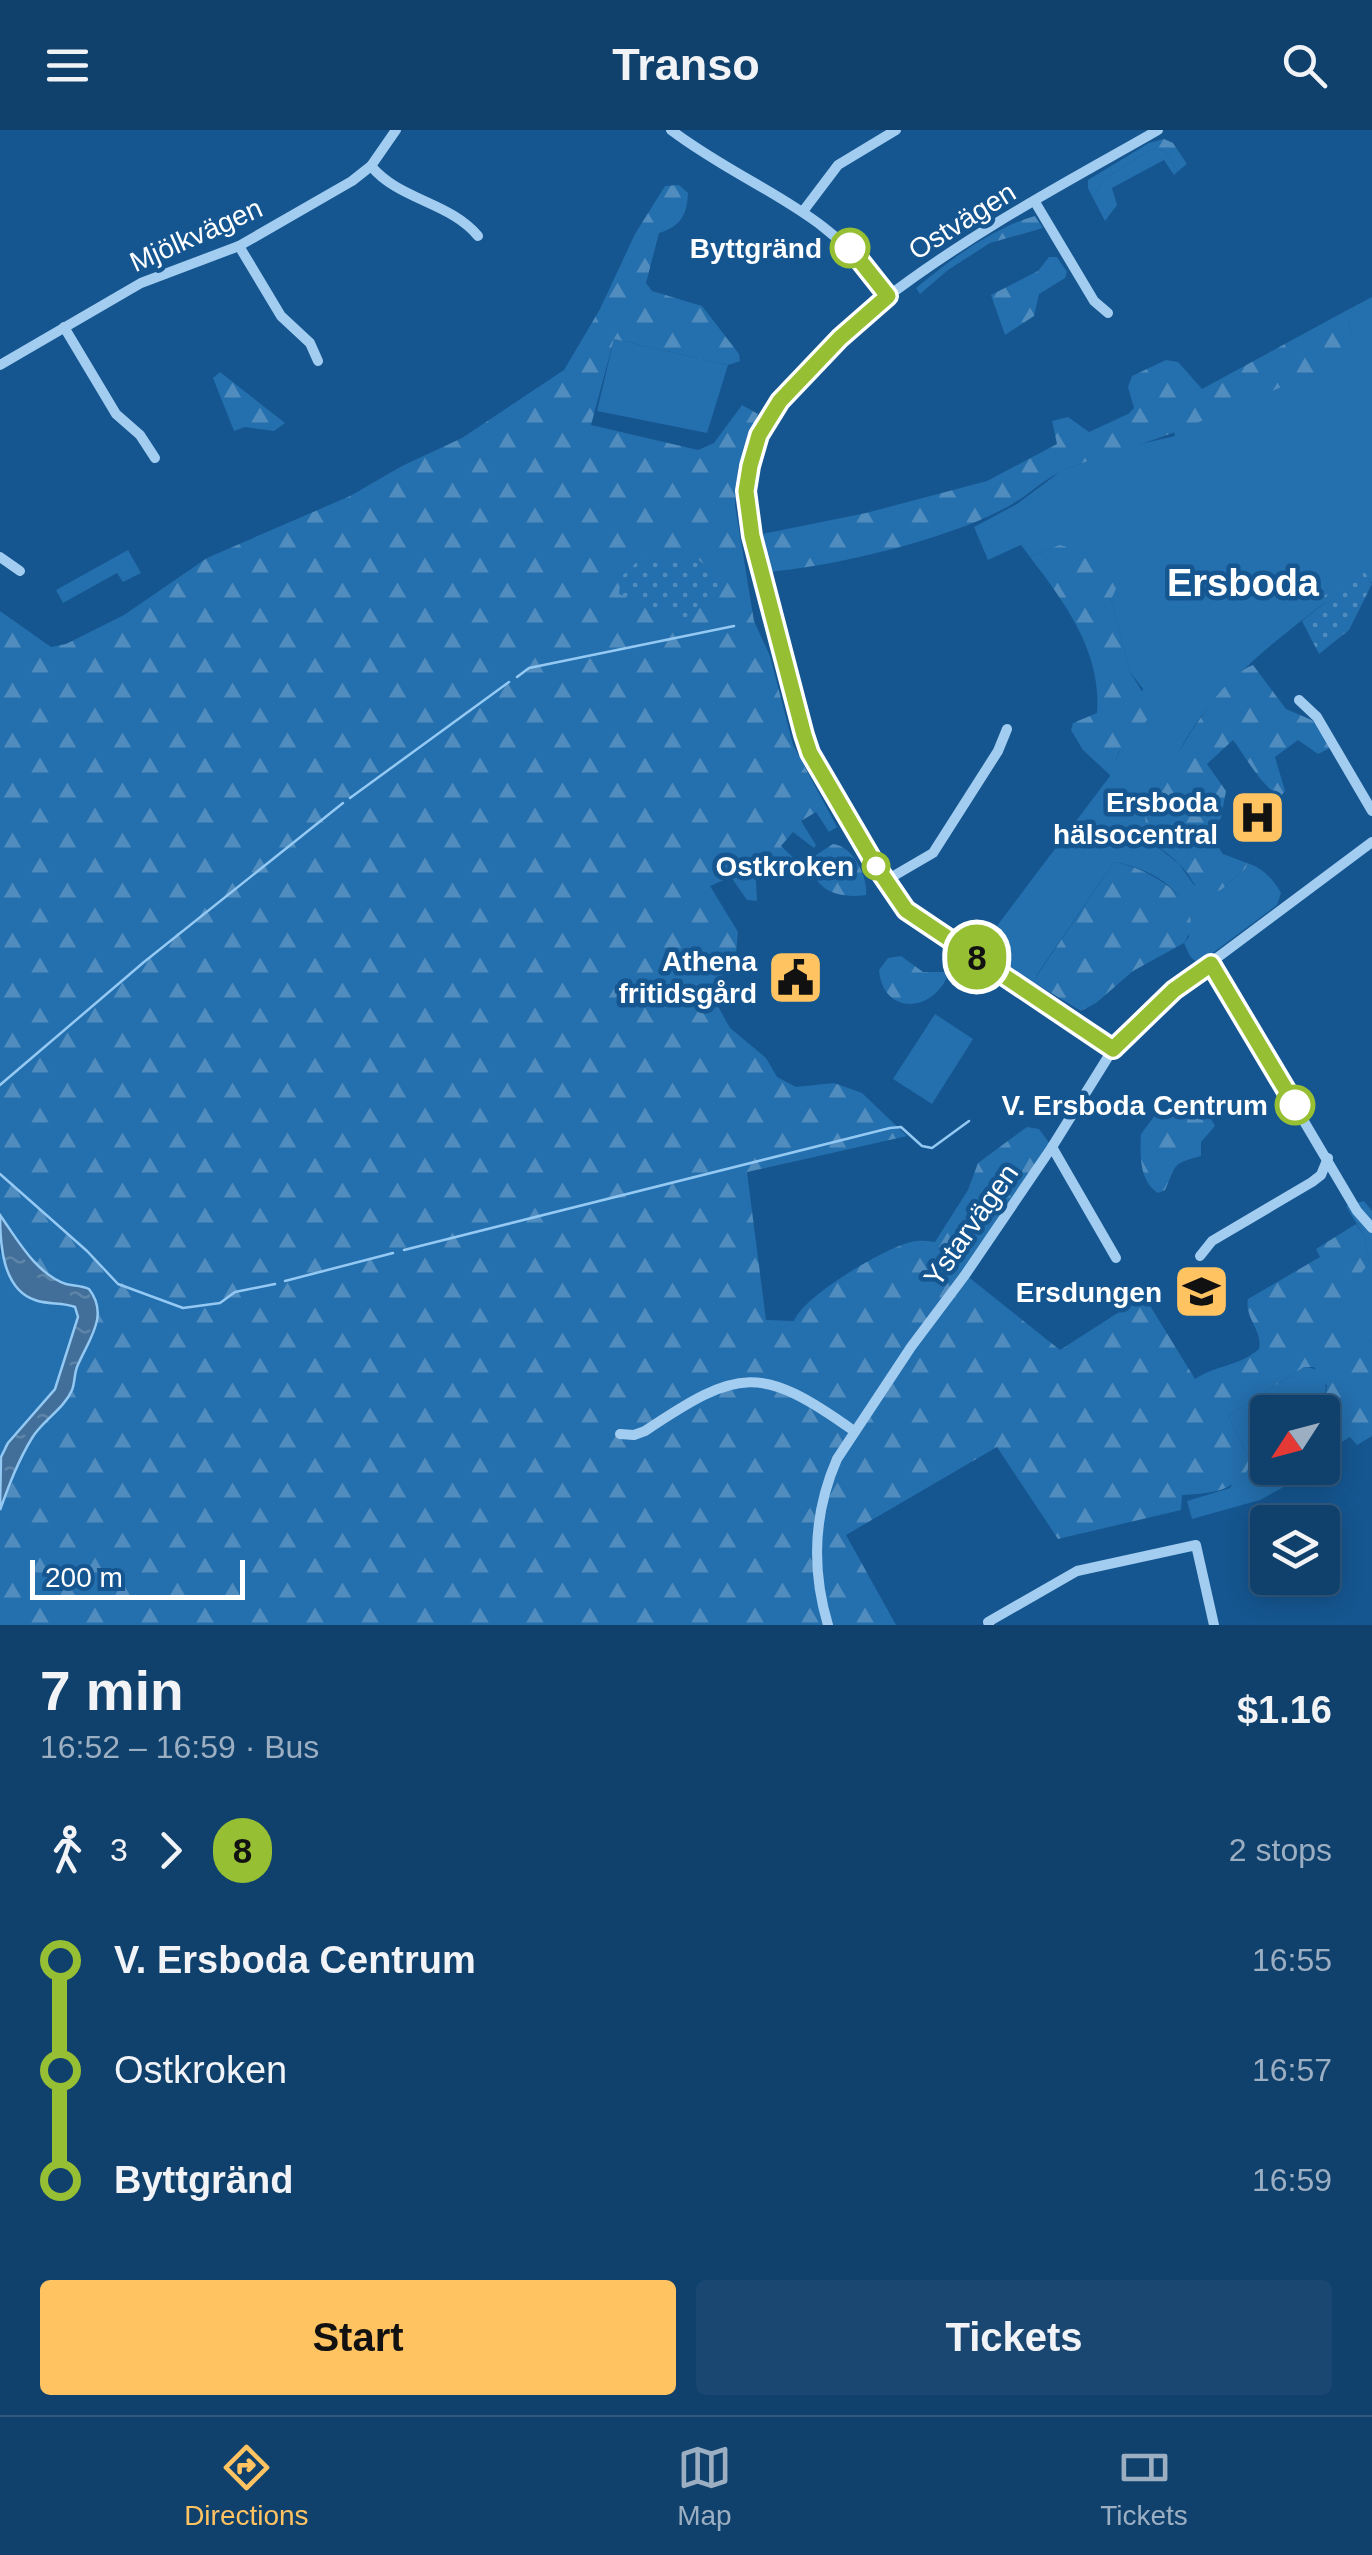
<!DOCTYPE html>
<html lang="en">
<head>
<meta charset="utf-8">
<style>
	body { margin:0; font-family:Arial,sans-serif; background:#194772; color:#f1f3f6; height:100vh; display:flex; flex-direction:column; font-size:38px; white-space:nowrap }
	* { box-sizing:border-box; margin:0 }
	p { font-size:32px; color:#9cafc2 }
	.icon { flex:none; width:55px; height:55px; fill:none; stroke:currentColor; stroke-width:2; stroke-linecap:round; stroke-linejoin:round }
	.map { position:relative; height:1495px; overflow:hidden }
	.side { display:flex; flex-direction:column; background:#10406c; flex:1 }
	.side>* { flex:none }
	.badge { padding:0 20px; border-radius:32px; font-size:35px; line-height:65px }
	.needle { width:65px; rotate:234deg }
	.controls { position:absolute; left:1250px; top:1265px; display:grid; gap:20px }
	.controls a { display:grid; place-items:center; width:90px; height:90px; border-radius:10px; background:#10406c; box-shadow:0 5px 25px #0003,0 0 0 2px #30597f; font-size:50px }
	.scale { position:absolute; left:30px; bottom:25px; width:215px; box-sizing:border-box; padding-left:10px; border:5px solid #fff; border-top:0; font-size:28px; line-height:35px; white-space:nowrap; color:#fff; -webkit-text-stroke:8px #155690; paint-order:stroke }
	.map>.badge { position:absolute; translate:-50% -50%; box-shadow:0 0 0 5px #fff }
	.legs { display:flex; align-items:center; gap:15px; height:110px; padding:0 40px; font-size:32px }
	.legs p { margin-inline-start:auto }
	.summary { display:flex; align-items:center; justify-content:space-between; height:170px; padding:0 40px }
	h1 { font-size:55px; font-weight:700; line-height:75px }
	.primary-button { display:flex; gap:20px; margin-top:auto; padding:20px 40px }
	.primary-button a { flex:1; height:115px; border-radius:10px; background:#ffc361; color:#111; font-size:40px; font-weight:700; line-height:115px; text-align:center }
	.primary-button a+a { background:#194772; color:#f1f3f6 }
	ul { padding:0 40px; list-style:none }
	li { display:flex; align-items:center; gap:35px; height:110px; font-size:38px }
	li i { display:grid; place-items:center; width:15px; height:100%; margin:0 12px; background:currentColor }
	li i::after { content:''; width:25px; height:25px; margin:-12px; border:8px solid; border-radius:50%; background:#10406c }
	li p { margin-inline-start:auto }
	li:first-child i { background:linear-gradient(#0000 50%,currentColor 0) }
	li:last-child i { background:linear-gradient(currentColor 50%,#0000 0) }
	header { display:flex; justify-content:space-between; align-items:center; height:130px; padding:0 40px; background:#10406c; font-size:45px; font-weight:700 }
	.menu { display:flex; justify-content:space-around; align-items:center; height:140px; border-top:2px solid #30597f; background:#10406c; font-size:28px; color:#9cafc2 }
	.menu a { display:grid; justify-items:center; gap:5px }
	.menu .active { color:#ffc361 }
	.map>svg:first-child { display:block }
</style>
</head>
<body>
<header><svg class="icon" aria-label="menu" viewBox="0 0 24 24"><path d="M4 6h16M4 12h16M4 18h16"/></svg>Transo<svg class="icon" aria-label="search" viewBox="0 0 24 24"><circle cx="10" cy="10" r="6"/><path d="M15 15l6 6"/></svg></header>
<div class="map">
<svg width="1372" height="1495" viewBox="0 0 1372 1495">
	<defs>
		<pattern id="forest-firs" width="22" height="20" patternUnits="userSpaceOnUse" patternTransform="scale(2.5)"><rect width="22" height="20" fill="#246fad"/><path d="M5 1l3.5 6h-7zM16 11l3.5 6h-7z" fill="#508cbd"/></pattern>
		<pattern id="park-dots" width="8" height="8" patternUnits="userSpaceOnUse" patternTransform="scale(2.5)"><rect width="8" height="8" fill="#246fad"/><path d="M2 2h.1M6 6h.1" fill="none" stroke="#508cbd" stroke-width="1.8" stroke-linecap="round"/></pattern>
		<pattern id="water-ripples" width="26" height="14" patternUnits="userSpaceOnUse" patternTransform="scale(2.5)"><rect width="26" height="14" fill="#416f99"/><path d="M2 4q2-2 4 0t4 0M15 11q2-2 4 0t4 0" fill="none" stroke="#5e85a8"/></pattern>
	</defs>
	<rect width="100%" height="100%" fill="#155690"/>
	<g fill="#246fad">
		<path d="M 1151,19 L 1165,21 L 1178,41 L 1174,45 L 1164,30 L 1112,58 L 1117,75 L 1105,91 L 1093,68 L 1104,49 Z"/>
		<path d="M 1372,167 L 1372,453 L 1361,439 L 1324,467 L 1327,471 C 1270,515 1207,562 1176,628 C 1164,653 1158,684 1150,711 L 1179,734 L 1194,755 L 1221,760 L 1246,738 L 1247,733 C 1262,737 1274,750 1281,763 L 1277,775 L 1198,834 L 1190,826 L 1184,813 L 1189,807 C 1188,797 1189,783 1184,774 C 1171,750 1140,736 1114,732 L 1036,846 L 1038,855 L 1035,860 L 978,821 L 1110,646 L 1143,559 L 1130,542 L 1111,469 L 1059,415 L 1030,427 L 1021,415 L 988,430 L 974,397 L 1017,374 L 1061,341 L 1119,319 L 1175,306 L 1174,302 C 1234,274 1296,251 1356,222 L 1348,191 L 1353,177 Z"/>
		<path d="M 614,209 L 728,235 L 707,303 L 597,281 Z"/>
		<path d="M 128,420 L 141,443 L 123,452 L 117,443 L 63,473 L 56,460 Z"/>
		<path d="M 935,884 L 973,909 L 932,974 L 893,949 Z"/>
		<path d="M 1364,1071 L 1372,1081 L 1372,1213 L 1331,1179 L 1370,1132 L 1364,1106 L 1346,1076 Z"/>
		<path d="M 0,1122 L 23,1164 C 40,1170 60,1171 75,1177 L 78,1187 L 55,1259 L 8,1313 L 0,1309 Z"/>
		<path d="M 1304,1237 C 1332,1238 1329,1265 1317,1282 L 1268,1282 L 1268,1338 L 1318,1338 L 1260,1370 L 1192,1389 L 1187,1371 L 1230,1358 L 1249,1327 L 1228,1286 Z"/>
	</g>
	<g fill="url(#forest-firs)">
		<path d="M 1164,9 L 1173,13 L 1187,34 L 1178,41 L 1165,21 L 1151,19 L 1104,49 L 1093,68 L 1088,58 L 1088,50 L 1149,13 Z"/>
		<path d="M 679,55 L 688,63 C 687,85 681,96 659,103 L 646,153 L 652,161 L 702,176 L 739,224 L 740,231 L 728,235 L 614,209 L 591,295 L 698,320 L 714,313 L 742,275 L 758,284 L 738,337 L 735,375 L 754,491 L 770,526 L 793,615 L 837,697 L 829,702 L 816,682 L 801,691 L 816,715 L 814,718 L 793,702 L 781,716 L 801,735 L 755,732 L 757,771 L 747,770 L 731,747 L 710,756 L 738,802 L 736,824 L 717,852 L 716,873 L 730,898 L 766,928 L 777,947 L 796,957 L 834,953 L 862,963 L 907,1006 L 747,1042 L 766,1190 L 794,1191 C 803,1166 885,1118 911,1112 C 919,1110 927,1111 935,1112 L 968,1060 L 978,1033 L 1027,997 L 1039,999 L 1052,1017 L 966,1145 L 1060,1220 L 1144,1166 L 1195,1249 C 1216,1235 1240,1236 1259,1219 C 1263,1200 1244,1188 1248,1169 L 1320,1127 L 1316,1119 L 1356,1094 L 1364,1106 L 1370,1132 L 1332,1179 L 1372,1213 L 1372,1306 L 1357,1315 L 1350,1307 L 1328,1320 L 1323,1318 L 1322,1282 L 1317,1282 L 1325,1270 L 1327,1256 L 1314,1237 L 1304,1237 L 1228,1286 L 1249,1327 L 1250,1337 C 1231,1363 1212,1363 1182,1365 L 1181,1380 L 1058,1409 L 997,1317 L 846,1405 L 896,1495 L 0,1495 L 0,1309 L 8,1313 L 18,1332 L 35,1303 L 73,1259 L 75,1243 L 98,1194 L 80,1155 C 46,1157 16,1110 0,1085 L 0,481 L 51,517 L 66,514 L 124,485 L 207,428 L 350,366 L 402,336 L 462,308 L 564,240 L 600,179 L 635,104 L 665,56 Z"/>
		<path d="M 1035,86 L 1043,98 L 990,113 L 948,140 L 920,164 L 916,158 C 950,130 992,98 1035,86 Z"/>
		<path d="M 1049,127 L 1057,127 L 1067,142 L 1065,148 L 1039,164 L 1034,186 L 1005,205 L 991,165 L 1038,141 Z"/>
		<path d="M 1353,177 L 1348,192 L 1357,222 C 1297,251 1236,277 1175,302 C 1139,316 1102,325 1066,339 C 1045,348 1029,365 1009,376 C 945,411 832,437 759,443 L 752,406 L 866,383 L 987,351 L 1057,314 L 1052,291 L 1068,287 L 1089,302 L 1128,284 L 1134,278 L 1128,257 L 1132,246 L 1166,230 L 1178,232 L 1202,259 Z"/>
		<path d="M 220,242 L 285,293 L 274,301 L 245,297 L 234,301 L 213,248 Z"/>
		<path d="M 1059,415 C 1088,421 1134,431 1111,469 L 1130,542 L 1153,579 L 1130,620 L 1119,621 L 1111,646 L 1083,620 L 1071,600 L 1073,593 L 1097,583 C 1102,522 1065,473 1030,427 Z"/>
		<path d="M 1253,535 L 1286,579 L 1321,594 L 1334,616 L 1318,624 L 1298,610 L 1275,627 L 1285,661 L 1281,666 C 1262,658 1246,627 1233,610 L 1207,634 L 1226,661 L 1221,688 L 1213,697 L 1211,707 L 1223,724 L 1247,733 L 1246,738 L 1221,760 L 1202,765 C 1195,756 1190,746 1183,738 C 1163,715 1145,718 1145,682 C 1165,646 1216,548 1253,535 Z"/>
		<path d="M 833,714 C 853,716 868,747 866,765 C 838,769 809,760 813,727 Z"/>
		<path d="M 1114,732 C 1146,737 1212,772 1184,813 L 1133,841 L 1096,873 L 1081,881 L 1038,855 L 1036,847 Z"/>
		<path d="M 901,826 L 923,842 L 944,842 L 947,847 C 931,883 883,885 879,840 L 888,828 Z"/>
		<path d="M 1179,975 C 1193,978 1193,989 1211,989 L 1215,996 L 1201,1012 L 1201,1026 C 1170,1034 1177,1035 1165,1060 L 1158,1063 C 1139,1051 1140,1024 1141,1004 L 1156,984 Z"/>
	</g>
	<g fill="url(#park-dots)">
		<path d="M 653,425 L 662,431 L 696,428 L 726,451 L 685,490 L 619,464 L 621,447 L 640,429 Z"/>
		<path d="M 1362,438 L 1372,454 L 1349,500 L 1319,524 L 1302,491 L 1326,472 L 1324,466 Z"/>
	</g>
	<path fill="url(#water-ripples)" stroke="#94c9f4" stroke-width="2.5" d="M 0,1085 C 17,1109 36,1144 66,1154 C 74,1156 81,1155 89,1159 C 110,1186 88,1210 77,1237 C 74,1245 75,1253 72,1260 C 64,1279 42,1291 32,1308 C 18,1331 9,1355 0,1380 L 1,1327 L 8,1313 L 55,1259 L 78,1187 L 75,1177 C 62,1172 48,1175 35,1170 C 2,1159 0,1113 0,1085 Z"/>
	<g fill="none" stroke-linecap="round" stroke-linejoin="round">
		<g stroke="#94c9f4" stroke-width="2.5">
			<path d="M 517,547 L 529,538 L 734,496"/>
			<path d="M 350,668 L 509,552"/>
			<path d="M 0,955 L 144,832 L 343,673"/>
			<path d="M 0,1044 L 87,1121 L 118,1154 L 183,1178 L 220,1173 L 235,1162 L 275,1154"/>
			<path d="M 404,1120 L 890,998 L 901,997 L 922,1016 L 932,1018 L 969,991"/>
			<path d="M 285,1151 L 393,1123"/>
		</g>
		<g stroke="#a2cdf1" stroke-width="10">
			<path d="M 671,0 C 752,61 827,76 888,166"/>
			<path d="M 371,36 C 399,70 450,72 478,106"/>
			<path d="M 1035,72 L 1094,171 L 1108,183"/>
			<path d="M 804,80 L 838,35 L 896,0"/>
			<path d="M 239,116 L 281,186 L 310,213 L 318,231"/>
			<path d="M 64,197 L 116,284 L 140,305 L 155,328"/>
			<path d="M 0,235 L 141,153 L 239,116 L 352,51 L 371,36 L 396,0"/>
			<path d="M 0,427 L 20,441"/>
			<path d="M 1299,570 L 1317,587 L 1372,681"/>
			<path d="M 885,751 L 933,723 L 998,621 L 1007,599"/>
			<path d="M 1211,834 L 1357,1081 L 1372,1098"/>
			<path d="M 1113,919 L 910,783 L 885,751 L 810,623 L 803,605 C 787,546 768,488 756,428 C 752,406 746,383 746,360 C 752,211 1043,67 1158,0"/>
			<path d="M 1052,1017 L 1116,1128"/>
			<path d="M 1200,1126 L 1212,1111 L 1312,1052 L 1321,1045 L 1328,1028"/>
			<path d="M 620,1304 L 634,1305 L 645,1301 C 739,1238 760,1234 854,1301"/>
			<path d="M 828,1495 C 811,1438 813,1384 837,1329 L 911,1217 L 965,1145 L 1052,1017 L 1113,919 L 1174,860 L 1372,712"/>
			<path d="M 989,1495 L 988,1492 L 1077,1441 L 1196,1415 L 1214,1495"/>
		</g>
	</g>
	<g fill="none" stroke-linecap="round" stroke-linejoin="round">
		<defs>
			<path id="line-1" d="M 850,118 L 888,166 L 840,208 L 780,271 L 759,305 L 750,336 L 746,361 L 752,406 L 804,605 L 810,623 L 876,736 L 906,780 L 1113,919 L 1174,860 L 1211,834 L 1295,975"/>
		</defs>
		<use href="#line-1" stroke="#fff" stroke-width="22"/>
		<use href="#line-1" stroke="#96bf33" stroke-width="15"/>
	</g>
	<defs>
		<symbol id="hospital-square" viewBox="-11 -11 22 22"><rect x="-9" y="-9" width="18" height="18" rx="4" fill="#ffc361" stroke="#155690"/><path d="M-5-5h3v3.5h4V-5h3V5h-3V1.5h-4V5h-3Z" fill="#111"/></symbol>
		<symbol id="civic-square" viewBox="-11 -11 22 22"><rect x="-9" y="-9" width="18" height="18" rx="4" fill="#ffc361" stroke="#155690"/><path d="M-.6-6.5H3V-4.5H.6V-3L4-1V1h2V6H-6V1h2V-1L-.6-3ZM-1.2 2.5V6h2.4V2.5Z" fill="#111"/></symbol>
		<symbol id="school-square" viewBox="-11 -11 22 22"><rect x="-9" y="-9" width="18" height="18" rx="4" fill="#ffc361" stroke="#155690"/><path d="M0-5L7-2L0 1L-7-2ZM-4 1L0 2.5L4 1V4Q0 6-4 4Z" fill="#111"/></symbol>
	</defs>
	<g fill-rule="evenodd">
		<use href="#hospital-square" x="1226" y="656" width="63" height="63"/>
		<use href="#civic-square" x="764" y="816" width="63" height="63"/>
		<use href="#school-square" x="1170" y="1130" width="63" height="63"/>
	</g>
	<g fill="#fff" stroke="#96bf33" stroke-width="5">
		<circle cx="850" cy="118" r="18"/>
		<circle cx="876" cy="736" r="12"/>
		<circle cx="1295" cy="975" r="18"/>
	</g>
	<g text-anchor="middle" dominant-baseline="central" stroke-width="9" stroke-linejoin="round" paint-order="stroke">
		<g font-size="28" fill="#fff" stroke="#155690">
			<text transform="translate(962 91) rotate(-32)">Ostvägen</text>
			<text transform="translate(196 105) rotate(-24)">Mjölkvägen</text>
			<text transform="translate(971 1095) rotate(-55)">Ystarvägen</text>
		</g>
		<g font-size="28" font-weight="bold" fill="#fff" stroke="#155690" text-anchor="end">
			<text x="822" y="118">Byttgränd</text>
			<text x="854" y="736">Ostkroken</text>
			<text x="1268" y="975">V. Ersboda Centrum</text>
		</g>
		<g font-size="28" font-weight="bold" fill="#fff" stroke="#155690" text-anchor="end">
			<text x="1218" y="672">Ersboda<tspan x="1218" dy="32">hälsocentral</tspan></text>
			<text x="757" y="831">Athena<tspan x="757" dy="32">fritidsgård</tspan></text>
			<text x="1162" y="1162">Ersdungen</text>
		</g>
		<g font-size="38" font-weight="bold" fill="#fff" stroke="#155690">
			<text x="1243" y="453">Ersboda</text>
		</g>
	</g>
</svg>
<div class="controls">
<a><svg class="needle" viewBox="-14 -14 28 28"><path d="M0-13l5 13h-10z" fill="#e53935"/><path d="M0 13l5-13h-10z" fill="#9cafc2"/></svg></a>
<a><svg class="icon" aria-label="layers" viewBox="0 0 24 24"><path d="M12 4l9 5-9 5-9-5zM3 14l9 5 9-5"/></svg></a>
</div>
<div class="scale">200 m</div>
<b class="badge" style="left:977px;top:827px;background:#96bf33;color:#111">8</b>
</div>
<section class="side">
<div class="summary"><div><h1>7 min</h1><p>16:52 – 16:59 · Bus</p></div><b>$1.16</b></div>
<div class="legs"><svg class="icon" aria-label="walk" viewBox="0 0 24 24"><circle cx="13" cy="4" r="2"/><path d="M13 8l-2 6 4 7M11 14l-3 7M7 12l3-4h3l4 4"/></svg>3<svg class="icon" aria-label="forward" viewBox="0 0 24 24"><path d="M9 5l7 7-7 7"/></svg><b class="badge" style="background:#96bf33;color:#111">8</b><p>2 stops</p></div>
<ul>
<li><i style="color:#96bf33"></i><b>V. Ersboda Centrum</b><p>16:55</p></li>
<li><i style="color:#96bf33"></i><span>Ostkroken</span><p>16:57</p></li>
<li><i style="color:#96bf33"></i><b>Byttgränd</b><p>16:59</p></li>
</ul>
<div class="primary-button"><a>Start</a><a>Tickets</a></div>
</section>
<nav class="menu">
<a class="active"><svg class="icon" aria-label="directions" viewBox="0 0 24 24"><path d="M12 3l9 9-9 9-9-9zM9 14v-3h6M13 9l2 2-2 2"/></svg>Directions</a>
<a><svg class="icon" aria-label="map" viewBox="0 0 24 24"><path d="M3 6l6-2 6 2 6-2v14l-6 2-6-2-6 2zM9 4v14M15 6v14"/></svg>Map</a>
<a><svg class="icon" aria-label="tickets" viewBox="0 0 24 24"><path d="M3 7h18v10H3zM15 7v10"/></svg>Tickets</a>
</nav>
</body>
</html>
